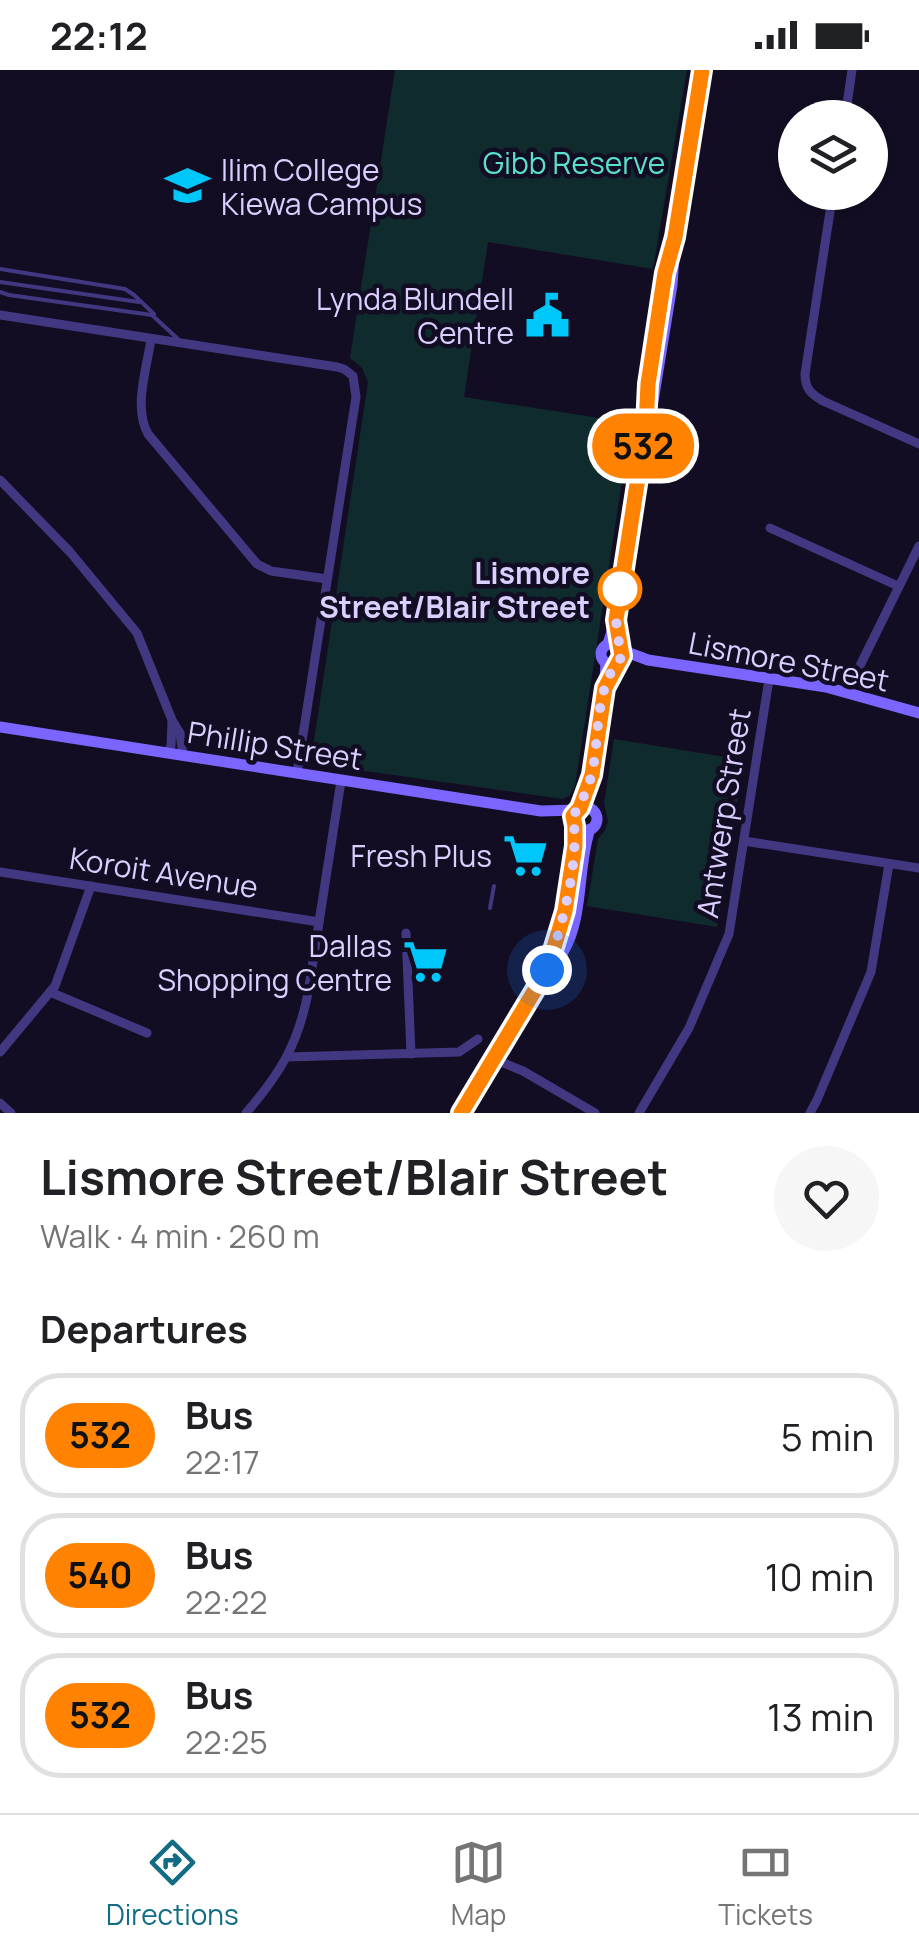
<!DOCTYPE html>
<html lang="en">
<head>
<meta charset="utf-8">
<style>
	body { margin:0; font-family:Manrope,sans-serif; background:#f6f6f6; color:#202124; height:100vh; display:flex; flex-direction:column; font-size:38px; white-space:nowrap }
	* { box-sizing:border-box; margin:0 }
	p { font-size:32px; color:#757577 }
	.icon { flex:none; width:55px; height:55px; fill:none; stroke:currentColor; stroke-width:2; stroke-linecap:round; stroke-linejoin:round }
	.map { position:relative; height:1043px; overflow:hidden }
	.drawer { display:flex; flex-direction:column; background:#fff; flex:1 }
	.drawer>* { flex:none }
	.badge { padding:0 20px; border-radius:32px; font-size:35px; line-height:65px }
	.buttons { position:absolute; left:778px; top:30px; display:grid; gap:20px }
	.buttons a { display:grid; place-items:center; width:110px; height:110px; border-radius:50%; background:#fff; box-shadow:0 2px 8px #0004; font-size:50px }
	.you { position:absolute; width:50px; height:50px; margin:-25px; border:8px solid #fff; border-radius:50%; background:#1a73e8; box-shadow:0 0 0 15px #1a73e833 }
	.map>.badge { position:absolute; translate:-50% -50%; box-shadow:0 0 0 5px #fff }
	h2 { padding:0 40px; font-size:38px; line-height:90px }
	.round { display:grid; place-items:center; flex:none; width:105px; height:105px; border-radius:52px; background:#f6f6f6 }
	.overview { display:flex; align-items:center; justify-content:space-between; height:170px; padding:0 40px }
	h1 { font-size:48px; font-weight:700; line-height:75px }
	ul { padding:0; list-style:none }
	li { display:flex; align-items:center; gap:30px; height:125px; margin:0 20px 15px; padding:0 20px; border:5px solid #e0e0e0; border-radius:40px }
	li div { flex:1 }
	li b { display:block; font-size:38px }
	li em { font-style:normal }
	li .badge { min-width:110px; font-weight:700; text-align:center }
	.status { display:flex; justify-content:space-between; align-items:center; height:70px; padding:0 50px; background:#fff; direction:ltr }
	.status svg { height:28px; fill:currentColor }
	.dock { display:flex; justify-content:space-around; align-items:center; height:140px; border-top:2px solid #e0e0e0; background:#fff; font-size:28px; color:#757577 }
	.dock a { display:grid; justify-items:center; gap:5px }
	.dock .selected { color:#126c84 }
	.map>svg:first-child { display:block }
</style>
</head>
<body>
<div class="status"><b>22:12</b><svg viewBox="0 0 49 12"><path d="M0 12V9h3v3zM5 12V6h3v6zM10 12V3h3v9zM15 12V0h3v12zM26 1h20v11H26zM47 4h2v5h-2z"/></svg></div>
<div class="map">
<svg width="919" height="1043" viewBox="0 0 919 1043">
	<rect width="100%" height="100%" fill="#130d23"/>
	<g fill="#102b2d">
		<path d="M 395,0 L 687,0 L 653,199 L 488,172 L 464,327 L 631,353 L 575,716 L 570,725 L 563,729 L 323,695 L 316,691 L 312,684 L 368,312 L 362,298 L 350,288 Z"/>
		<path d="M 614,669 L 744,690 L 717,857 L 587,836 L 598,769 L 604,762 L 608,752 L 604,733 Z"/>
	</g>
	<g fill="none" stroke-linecap="round" stroke-linejoin="round">
		<g stroke="#423882" stroke-width="4">
			<path d="M 0,199 L 125,219 L 134,225 L 154,244"/>
			<path d="M 0,212 L 139,232"/>
			<path d="M 0,222 L 9,225 L 152,245 L 178,269"/>
			<path d="M 490,838 L 494,816"/>
		</g>
		<g stroke="#423882" stroke-width="9">
			<path d="M 845,48 L 852,0"/>
			<path d="M 833,122 L 805,304 C 805,319 811,324 823,331 L 919,374"/>
			<path d="M 0,245 L 337,297 L 344,299 L 353,306 L 356,327 L 297,703"/>
			<path d="M 151,269 C 147,298 133,337 148,364 L 257,494 L 271,501 L 327,509"/>
			<path d="M 0,410 L 70,482 L 137,563 L 172,650 L 180,663 L 183,686"/>
			<path d="M 770,458 L 898,516"/>
			<path d="M 847,622 L 919,476"/>
			<path d="M 167,683 L 171,676 L 172,652"/>
			<path d="M 744,771 L 919,798"/>
			<path d="M 0,802 L 319,852"/>
			<path d="M 406,863 L 411,984"/>
			<path d="M 50,922 L 147,963"/>
			<path d="M 0,982 L 55,916 L 91,816"/>
			<path d="M 287,987 L 459,982 L 478,969"/>
			<path d="M 494,989 L 523,1001 L 595,1043"/>
			<path d="M 0,1033 L 11,1043"/>
			<path d="M 246,1043 C 280,1004 298,974 308,923 L 341,711"/>
			<path d="M 639,1043 L 689,958 L 729,864 L 769,609"/>
			<path d="M 810,1043 L 817,1030 L 871,902 L 889,794"/>
		</g>
		<g stroke="#7a66ff" stroke-width="11">
			<path d="M 653,331 L 672,215 L 674,186"/>
			<circle cx="611" cy="584" r="10"/>
			<path d="M 608,574 L 616,549 L 646,356 L 648,314 L 663,213 L 675,167 L 702,0"/>
			<path d="M 621,580 L 648,590 L 826,617 L 919,643"/>
			<path d="M 0,657 L 541,741 L 576,740"/>
			<circle cx="585" cy="749" r="12"/>
			<path d="M 579,738 C 596,692 604,642 606,593"/>
			<path d="M 549,895 C 563,851 575,804 575,756"/>
			<path d="M 461,1043 L 547,899 C 553,894 559,888 563,882 C 584,848 577,796 590,759"/>
		</g>
	</g>
	<g fill="none" stroke-linecap="round" stroke-linejoin="round">
		<defs>
			<path id="line" d="M 461,1043 L 547,900 L 565,841 L 575,776 L 575,756 L 573,746 L 580,738 L 592,705 L 605,618 L 622,586 L 616,550 L 646,356 L 648,314 L 665,203 L 675,167 L 702,0"/>
		</defs>
		<use href="#line" stroke="#fff" stroke-width="22"/>
		<use href="#line" stroke="#ff8200" stroke-width="15"/>
		<path stroke="#dacfff" stroke-width="10" stroke-dasharray="0 18" d="M 547,900 C 562,855 580,793 573,746 C 581,733 588,719 592,703 C 600,667 594,617 621,588 L 616,550 L 622,511 L 620,519"/>
	</g>
	<defs>
		<symbol id="school-bare" viewBox="-9 -9 18 18"><path d="M0-5L7-2L0 1L-7-2ZM-4 1L0 2.5L4 1V4Q0 6-4 4Z" fill="#00c7fa" stroke="#130d23" stroke-width="2.5" paint-order="stroke"/></symbol>
		<symbol id="civic-bare" viewBox="-9 -9 18 18"><path d="M-.6-6.5H3V-4.5H.6V-3L4-1V1h2V6H-6V1h2V-1L-.6-3ZM-1.2 2.5V6h2.4V2.5Z" fill="#00c7fa" stroke="#130d23" stroke-width="2.5" paint-order="stroke"/></symbol>
		<symbol id="supermarket-bare" viewBox="-9 -9 18 18"><path d="M-6-5.5h2.5l.6 2H6L4.5 2H-2.5L-4.4-4H-6ZM-1.5 3.2a1.3 1.3 0 1 0 .1 0ZM3 3.2a1.3 1.3 0 1 0 .1 0Z" fill="#00c7fa" stroke="#130d23" stroke-width="2.5" paint-order="stroke"/></symbol>
	</defs>
	<g fill-rule="evenodd">
		<use href="#school-bare" x="156" y="84" width="63" height="63"/>
		<use href="#civic-bare" x="516" y="214" width="63" height="63"/>
		<use href="#supermarket-bare" x="494" y="754" width="63" height="63"/>
		<use href="#supermarket-bare" x="394" y="860" width="63" height="63"/>
	</g>
	<circle fill="#fff" stroke="#ff8200" stroke-width="5" cx="620" cy="519" r="20"/>
	<g text-anchor="middle" dominant-baseline="central" stroke-width="9" stroke-linejoin="round" paint-order="stroke">
		<g font-size="30" fill="#59e1cd" stroke="#130d23">
			<text x="574" y="92">Gibb Reserve</text>
		</g>
		<g font-size="30" fill="#dacfff" stroke="#130d23" text-anchor="end">
			<text x="221" y="99" text-anchor="start">Ilim College<tspan x="221" dy="34">Kiewa Campus</tspan></text>
			<text x="514" y="228">Lynda Blundell<tspan x="514" dy="34">Centre</tspan></text>
			<text x="492" y="785">Fresh Plus</text>
			<text x="392" y="875">Dallas<tspan x="392" dy="34">Shopping Centre</tspan></text>
		</g>
		<g font-size="30" font-weight="bold" fill="#dacfff" stroke="#130d23" text-anchor="end">
			<text x="590" y="502">Lismore<tspan x="590" dy="34">Street/Blair Street</tspan></text>
		</g>
		<g font-size="30" fill="#dacfff" stroke="#130d23">
			<text transform="translate(789 591) rotate(11)">Lismore Street</text>
			<text transform="translate(275 675) rotate(9)">Phillip Street</text>
			<text transform="translate(723 743) rotate(-81)">Antwerp Street</text>
			<text transform="translate(164 802) rotate(9)">Koroit Avenue</text>
		</g>
	</g>
</svg>
<div class="buttons">
<a><svg class="icon" aria-label="layers" viewBox="0 0 24 24"><path d="M12 4l9 5-9 5-9-5zM3 14l9 5 9-5"/></svg></a>
</div>
<div class="you" style="left:547px;top:900px"></div>
<b class="badge" style="left:643px;top:376px;background:#ff8200;color:#111">532</b>
</div>
<section class="drawer">
<div class="overview"><div><h1>Lismore Street/Blair Street</h1><p>Walk · 4 min · 260 m</p></div><a class="round"><svg class="icon" aria-label="heart" viewBox="0 0 24 24"><path d="M12 20l-8-8c-3-5 5-10 8-4 3-6 11-1 8 4z"/></svg></a></div>
<h2>Departures</h2>
<ul>
<li><span class="badge" style="background:#ff8200;color:#111">532</span><div><b>Bus</b><p>22:17</p></div><em>5 min</em></li>
<li><span class="badge" style="background:#ff8200;color:#111">540</span><div><b>Bus</b><p>22:22</p></div><em>10 min</em></li>
<li><span class="badge" style="background:#ff8200;color:#111">532</span><div><b>Bus</b><p>22:25</p></div><em>13 min</em></li>
</ul>
</section>
<nav class="dock">
<a class="selected"><svg class="icon" aria-label="directions" viewBox="0 0 24 24"><path d="M12 3l9 9-9 9-9-9zM9 14v-3h6M13 9l2 2-2 2"/></svg>Directions</a>
<a><svg class="icon" aria-label="map" viewBox="0 0 24 24"><path d="M3 6l6-2 6 2 6-2v14l-6 2-6-2-6 2zM9 4v14M15 6v14"/></svg>Map</a>
<a><svg class="icon" aria-label="tickets" viewBox="0 0 24 24"><path d="M3 7h18v10H3zM15 7v10"/></svg>Tickets</a>
</nav>
</body>
</html>
